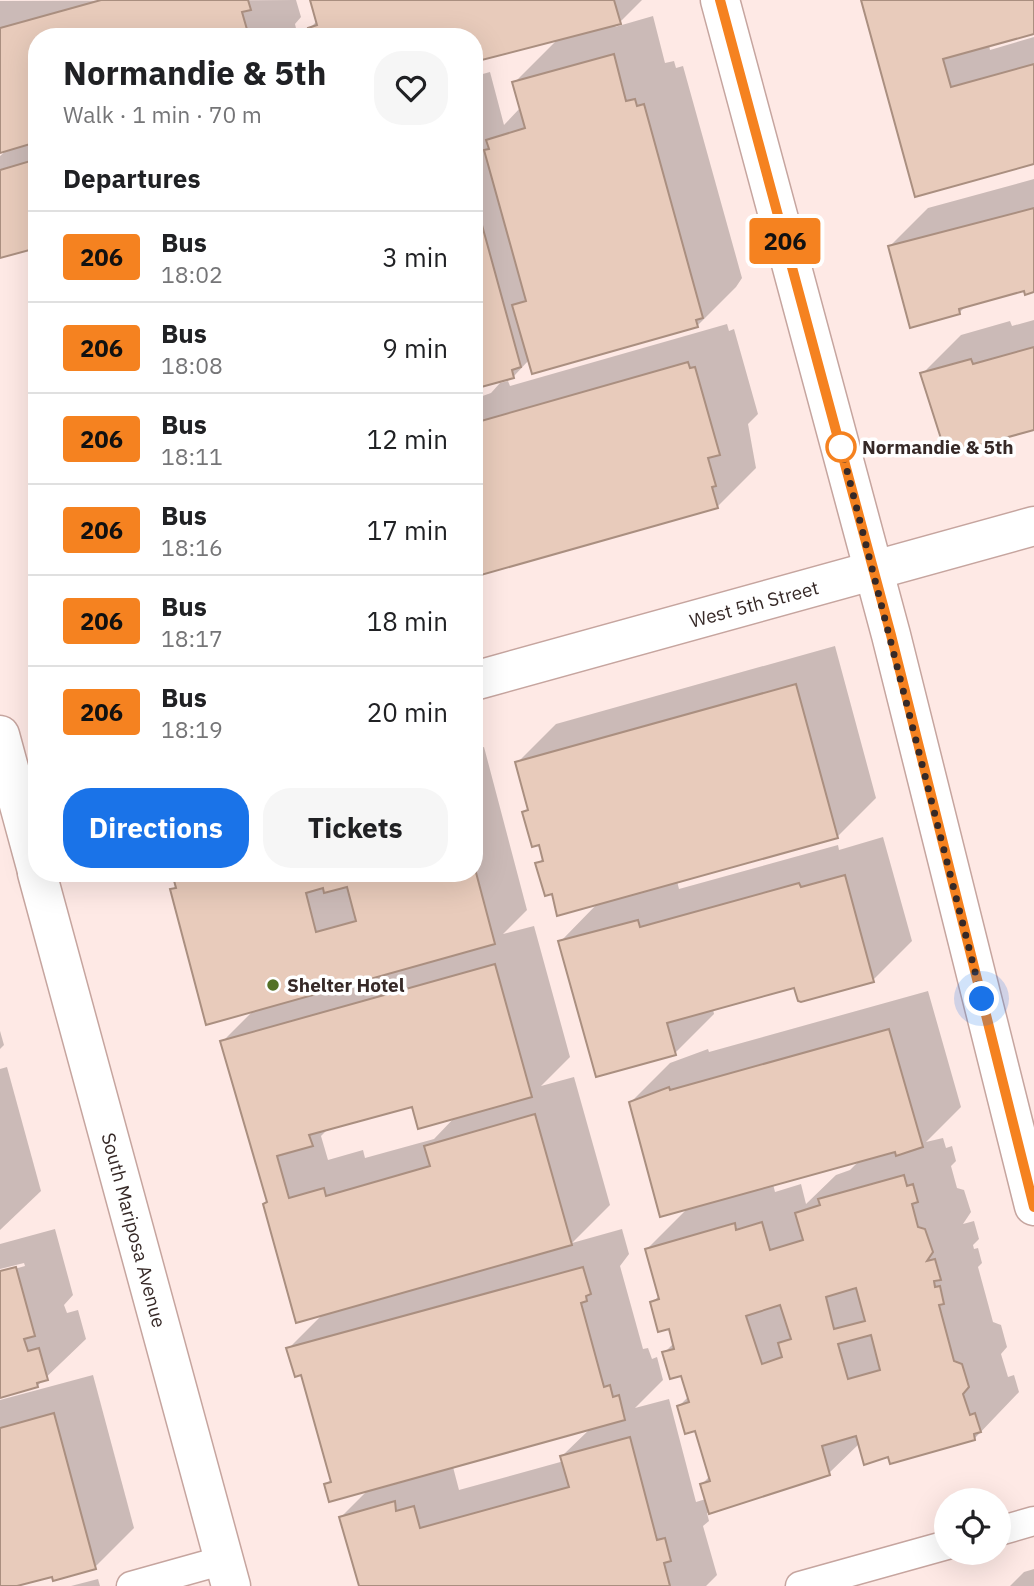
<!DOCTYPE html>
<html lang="en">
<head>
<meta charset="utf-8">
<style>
	body { margin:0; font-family:"IBM Plex Sans",sans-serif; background:#f6f6f6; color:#202124; height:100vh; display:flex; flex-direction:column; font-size:26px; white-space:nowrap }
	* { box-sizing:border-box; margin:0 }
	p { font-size:23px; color:#757577 }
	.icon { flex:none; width:38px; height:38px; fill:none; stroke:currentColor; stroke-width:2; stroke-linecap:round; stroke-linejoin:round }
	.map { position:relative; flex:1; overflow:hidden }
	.side { position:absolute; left:28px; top:28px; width:455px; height:854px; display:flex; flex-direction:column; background:#fff; border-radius:28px; box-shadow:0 7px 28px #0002 }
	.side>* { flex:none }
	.badge { padding:0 14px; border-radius:5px; font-size:24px; line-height:46px }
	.fabs { position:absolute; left:934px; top:1488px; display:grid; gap:14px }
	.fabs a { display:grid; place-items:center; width:77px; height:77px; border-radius:50%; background:#fff; box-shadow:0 7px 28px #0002; font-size:35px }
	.you { position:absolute; width:35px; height:35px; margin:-18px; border:5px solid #fff; border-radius:50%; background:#1a73e8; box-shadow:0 0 0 10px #1a73e833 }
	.map>.badge { position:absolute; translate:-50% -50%; box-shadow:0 0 0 4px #fff }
	h2 { padding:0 35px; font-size:26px; line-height:63px }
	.round { display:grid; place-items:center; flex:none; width:74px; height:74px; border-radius:28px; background:#f6f6f6 }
	.overview { display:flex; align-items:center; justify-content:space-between; height:119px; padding:0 35px }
	h1 { font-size:33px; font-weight:700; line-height:52px }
	.cta { display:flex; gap:14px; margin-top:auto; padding:14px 35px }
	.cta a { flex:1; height:80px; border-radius:28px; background:#1a73e8; color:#fff; font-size:28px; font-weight:700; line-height:80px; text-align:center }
	.cta a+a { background:#f6f6f6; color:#202124 }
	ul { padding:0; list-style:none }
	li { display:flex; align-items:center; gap:21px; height:91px; padding:0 35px; border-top:2px solid #e0e0e0 }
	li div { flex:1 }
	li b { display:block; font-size:26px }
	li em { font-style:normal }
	li .badge { min-width:77px; font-weight:700; text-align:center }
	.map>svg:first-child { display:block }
</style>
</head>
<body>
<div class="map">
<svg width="1034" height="1586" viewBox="0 0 1034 1586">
	<rect width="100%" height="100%" fill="#fee9e5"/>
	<g fill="#0003" fill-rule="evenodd">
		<path d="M 296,0 L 301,17 L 295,24 L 298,37 L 37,37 L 37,246 L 0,249 L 0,156 L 8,149 L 0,151 L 0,1 Z"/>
		<path d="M 312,0 L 642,0 L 615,27 L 653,16 L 665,63 L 674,61 L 676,68 L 683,66 L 742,278 L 736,287 L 697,326 L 529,360 L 514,376 L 474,387 L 474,66 L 479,75 L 490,72 L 504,125 L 521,107 L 514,83 L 558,39 L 310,28 L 318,20 Z"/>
		<path d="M 862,0 L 1034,0 L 1034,32 L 989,45 L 990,50 L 1034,37 L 1034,162 L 917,195 Z"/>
		<path d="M 1034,179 L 1034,291 L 1025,289 L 967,305 L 959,313 L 889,247 L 928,208 Z"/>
		<path d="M 1034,320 L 1034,428 L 945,446 L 922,374 L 961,335 L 1010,321 L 1012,326 Z"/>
		<path d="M 727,324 L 729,331 L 734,329 L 758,414 L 748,424 L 756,468 L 717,507 L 474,576 L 474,399 L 491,393 L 500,383 L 508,381 L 510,386 Z"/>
		<path d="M 835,646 L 876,798 L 837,837 L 677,881 L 679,889 L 838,845 L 839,850 L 883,837 L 912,941 L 873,980 L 796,986 L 713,1009 L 714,1014 L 675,1053 L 560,942 L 599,902 L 553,892 L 537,864 L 544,858 L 524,812 L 529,808 L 517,763 L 556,724 Z"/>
		<path d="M 484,747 L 527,910 L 503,934 L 534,926 L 570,1057 L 541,1086 L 574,1077 L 610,1205 L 572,1243 L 622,1229 L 629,1254 L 620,1266 L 643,1349 L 648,1348 L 652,1359 L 657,1357 L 663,1380 L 635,1408 L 669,1399 L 696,1502 L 706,1499 L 702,1484 L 710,1476 L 696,1429 L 679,1406 L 689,1396 L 682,1374 L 664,1353 L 674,1343 L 670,1327 L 652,1303 L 660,1295 L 647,1249 L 689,1207 L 631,1102 L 670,1063 L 708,1049 L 709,1052 L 928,991 L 961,1107 L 926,1142 L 943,1138 L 946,1148 L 952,1146 L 956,1161 L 951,1166 L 957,1188 L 964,1190 L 971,1212 L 963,1224 L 974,1221 L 979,1239 L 973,1245 L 974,1249 L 978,1248 L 982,1263 L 978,1267 L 993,1322 L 1001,1325 L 1007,1347 L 1001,1354 L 1008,1377 L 1014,1375 L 1019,1392 L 975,1438 L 890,1455 L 860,1443 L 829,1473 L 707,1513 L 709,1521 L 703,1526 L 717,1575 L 706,1586 L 360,1586 L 341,1517 L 370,1488 L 326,1484 L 332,1479 L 303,1373 L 288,1349 L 324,1313 L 265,1204 L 268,1200 L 222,1042 L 254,1010 L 172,890 L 177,885 L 474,873 L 474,749 ZM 413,1105 L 456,1116 L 434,1139 L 365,1158 L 363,1150 L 328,1160 L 321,1136 L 329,1128 ZM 860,1160 L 850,1170 L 836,1175 L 806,1204 L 801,1184 L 775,1192 L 773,1184 ZM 591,1428 L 562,1456 L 564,1461 L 459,1490 L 453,1467 Z"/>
		<path d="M 0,1031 L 4,1045 L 0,1049 Z"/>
		<path d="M 7,1067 L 41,1191 L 0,1230 L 0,1069 Z"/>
		<path d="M 55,1229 L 73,1295 L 64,1305 L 67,1313 L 78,1310 L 86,1339 L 37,1386 L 0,1396 L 0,1273 L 25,1266 L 24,1263 L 0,1269 L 0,1244 Z"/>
		<path d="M 93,1375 L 134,1528 L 95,1567 L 0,1586 L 0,1400 Z"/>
		<path d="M 1034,1569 L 1034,1586 L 1010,1586 L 1024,1572 Z"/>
		<path d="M 98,1579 L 100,1586 L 71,1586 Z"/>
	</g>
	<g fill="#e8cbbb" stroke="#aa8f80" stroke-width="2" fill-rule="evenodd">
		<path d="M 101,0 L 248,0 L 251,10 L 242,12 L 248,33 L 255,31 L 257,37 L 37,37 L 37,142 L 0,153 L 0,28 Z"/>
		<path d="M 310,0 L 614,0 L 621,24 L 474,62 L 474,37 L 310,37 L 308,28 L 317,25 Z"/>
		<path d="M 861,0 L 1034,0 L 1034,34 L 943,59 L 951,87 L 1034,64 L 1034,164 L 915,197 Z"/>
		<path d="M 614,54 L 626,101 L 635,99 L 637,106 L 644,104 L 703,318 L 696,320 L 698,327 L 532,374 L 512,305 L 526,301 L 484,150 L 489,149 L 486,140 L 525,128 L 512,82 Z"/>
		<path d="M 37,159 L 37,248 L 0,258 L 0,170 Z"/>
		<path d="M 474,196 L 521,367 L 512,370 L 514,378 L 474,389 Z"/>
		<path d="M 1034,208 L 1034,292 L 1025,295 L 1024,291 L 959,309 L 960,314 L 910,328 L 888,246 Z"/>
		<path d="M 1034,347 L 1034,430 L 957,451 L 944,448 L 920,373 L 971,359 L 973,364 Z"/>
		<path d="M 688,362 L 690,368 L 695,367 L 720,455 L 708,458 L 716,486 L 712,487 L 718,508 L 474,577 L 474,423 Z"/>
		<path d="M 796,684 L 838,838 L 557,916 L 552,894 L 545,896 L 535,863 L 543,861 L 539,845 L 532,847 L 522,812 L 528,810 L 515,762 Z"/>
		<path d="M 474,865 L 495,944 L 206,1025 L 170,889 L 176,888 L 172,873 L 474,873 ZM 347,887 L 356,921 L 316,932 L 306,893 L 323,888 L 324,893 Z"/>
		<path d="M 845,875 L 874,982 L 801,1002 L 798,1001 L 794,988 L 667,1023 L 676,1055 L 596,1077 L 558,941 L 638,920 L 640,927 L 799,883 L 801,887 Z"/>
		<path d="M 495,964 L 532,1097 L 418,1129 L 412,1107 L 309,1135 L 313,1146 L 277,1156 L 289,1198 L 324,1188 L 326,1196 L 430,1166 L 424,1146 L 535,1114 L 572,1245 L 296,1323 L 263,1204 L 267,1202 L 220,1041 Z"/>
		<path d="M 889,1029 L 923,1147 L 896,1156 L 895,1152 L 660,1217 L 629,1102 L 669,1087 L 670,1090 Z"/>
		<path d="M 904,1175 L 907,1186 L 913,1184 L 918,1202 L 912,1204 L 918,1227 L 925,1229 L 933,1252 L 927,1261 L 935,1259 L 941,1280 L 934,1281 L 935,1287 L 940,1286 L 944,1304 L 939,1305 L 954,1361 L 962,1364 L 969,1387 L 963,1394 L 970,1415 L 975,1413 L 981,1432 L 974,1434 L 975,1440 L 890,1464 L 888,1457 L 864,1465 L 856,1436 L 822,1446 L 830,1475 L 709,1514 L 700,1484 L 710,1481 L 695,1431 L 685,1434 L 677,1406 L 689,1402 L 681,1376 L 670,1379 L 662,1352 L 674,1349 L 669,1329 L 658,1332 L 650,1302 L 659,1299 L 645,1249 L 735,1223 L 736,1230 L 762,1222 L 770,1250 L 803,1240 L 795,1213 L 820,1205 L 818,1199 ZM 856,1288 L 865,1321 L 834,1329 L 826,1297 ZM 780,1305 L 791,1339 L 778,1343 L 782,1357 L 762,1364 L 746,1316 ZM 871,1335 L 880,1370 L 848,1379 L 838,1344 Z"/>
		<path d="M 16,1267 L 35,1336 L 24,1339 L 28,1351 L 39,1348 L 48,1380 L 37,1383 L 38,1387 L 0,1398 L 0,1271 Z"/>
		<path d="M 583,1267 L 591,1294 L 586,1296 L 587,1301 L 581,1303 L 604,1387 L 610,1385 L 613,1397 L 619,1395 L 625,1420 L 329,1502 L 324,1484 L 331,1482 L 301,1375 L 295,1377 L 286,1348 Z"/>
		<path d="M 54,1413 L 96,1569 L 53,1581 L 52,1577 L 17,1586 L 0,1586 L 0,1428 Z"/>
		<path d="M 630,1437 L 657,1540 L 665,1538 L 671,1561 L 664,1563 L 670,1586 L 359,1586 L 339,1517 L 395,1501 L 396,1511 L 414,1506 L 420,1528 L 569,1487 L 560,1456 Z"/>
	</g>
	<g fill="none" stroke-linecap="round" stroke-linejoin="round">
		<defs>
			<g id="service">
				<path d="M 999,1531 L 1034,1521"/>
				<path d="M 131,1586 L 224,1560"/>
				<path d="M 800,1586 L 947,1545"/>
			</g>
			<g id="minor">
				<path d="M 474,681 L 1034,526"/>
				<path d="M 0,735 L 37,871"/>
				<path d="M 37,873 L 231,1586"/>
			</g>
			<path id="secondary" d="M 720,0 L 891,635 L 1034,1206"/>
		</defs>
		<use href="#service" stroke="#c6a59f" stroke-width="31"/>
		<use href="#minor" stroke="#c6a59f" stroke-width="41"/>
		<use href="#secondary" stroke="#c6a59f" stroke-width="41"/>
		<use href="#service" stroke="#fff" stroke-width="28"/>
		<use href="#minor" stroke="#fff" stroke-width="38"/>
		<use href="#secondary" stroke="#fff" stroke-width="38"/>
	</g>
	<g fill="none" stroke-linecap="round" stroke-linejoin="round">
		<defs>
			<path id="line" d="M 720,0 L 891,635 L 1034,1207"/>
		</defs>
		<use href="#line" stroke="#fff" stroke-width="16"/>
		<use href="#line" stroke="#f58220" stroke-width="10"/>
		<path stroke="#362927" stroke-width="7" stroke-dasharray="0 12.6" d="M 841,447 L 982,999"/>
	</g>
	<circle fill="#fff" stroke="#f58220" stroke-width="3.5" cx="841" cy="447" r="14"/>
	<circle fill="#537126" stroke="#fff" stroke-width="2.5" cx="273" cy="985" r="7"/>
	<g text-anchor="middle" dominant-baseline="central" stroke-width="7" stroke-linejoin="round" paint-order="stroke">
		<g font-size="19" font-weight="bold" fill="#362927" stroke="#fff" text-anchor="start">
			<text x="862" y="447">Normandie &amp; 5th</text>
		</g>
		<g font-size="19" fill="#362927" stroke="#fff">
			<text transform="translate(754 604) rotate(-15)">West 5th Street</text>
			<text transform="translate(134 1230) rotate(75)">South Mariposa Avenue</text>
		</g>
		<g font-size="19" font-weight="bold" fill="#362927" stroke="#fff" text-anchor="start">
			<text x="287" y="985">Shelter Hotel</text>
		</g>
	</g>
</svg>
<div class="fabs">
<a><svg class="icon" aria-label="locate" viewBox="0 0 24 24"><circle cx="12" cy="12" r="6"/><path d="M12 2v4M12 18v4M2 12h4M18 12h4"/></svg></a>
</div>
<div class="you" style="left:982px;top:999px"></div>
<b class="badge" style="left:785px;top:241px;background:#f58220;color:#111">206</b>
<section class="side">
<div class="overview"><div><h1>Normandie &amp; 5th</h1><p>Walk · 1 min · 70 m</p></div><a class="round"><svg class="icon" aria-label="heart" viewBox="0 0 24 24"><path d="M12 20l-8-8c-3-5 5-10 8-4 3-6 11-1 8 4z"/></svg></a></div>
<h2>Departures</h2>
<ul>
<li><span class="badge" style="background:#f58220;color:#111">206</span><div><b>Bus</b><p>18:02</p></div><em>3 min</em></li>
<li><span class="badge" style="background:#f58220;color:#111">206</span><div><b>Bus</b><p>18:08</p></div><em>9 min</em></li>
<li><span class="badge" style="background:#f58220;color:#111">206</span><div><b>Bus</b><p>18:11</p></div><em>12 min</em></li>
<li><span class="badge" style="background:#f58220;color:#111">206</span><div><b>Bus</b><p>18:16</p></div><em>17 min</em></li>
<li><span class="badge" style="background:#f58220;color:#111">206</span><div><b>Bus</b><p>18:17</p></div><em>18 min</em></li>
<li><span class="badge" style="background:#f58220;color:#111">206</span><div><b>Bus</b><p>18:19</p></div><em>20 min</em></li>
</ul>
<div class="cta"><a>Directions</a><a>Tickets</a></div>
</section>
</div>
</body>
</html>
